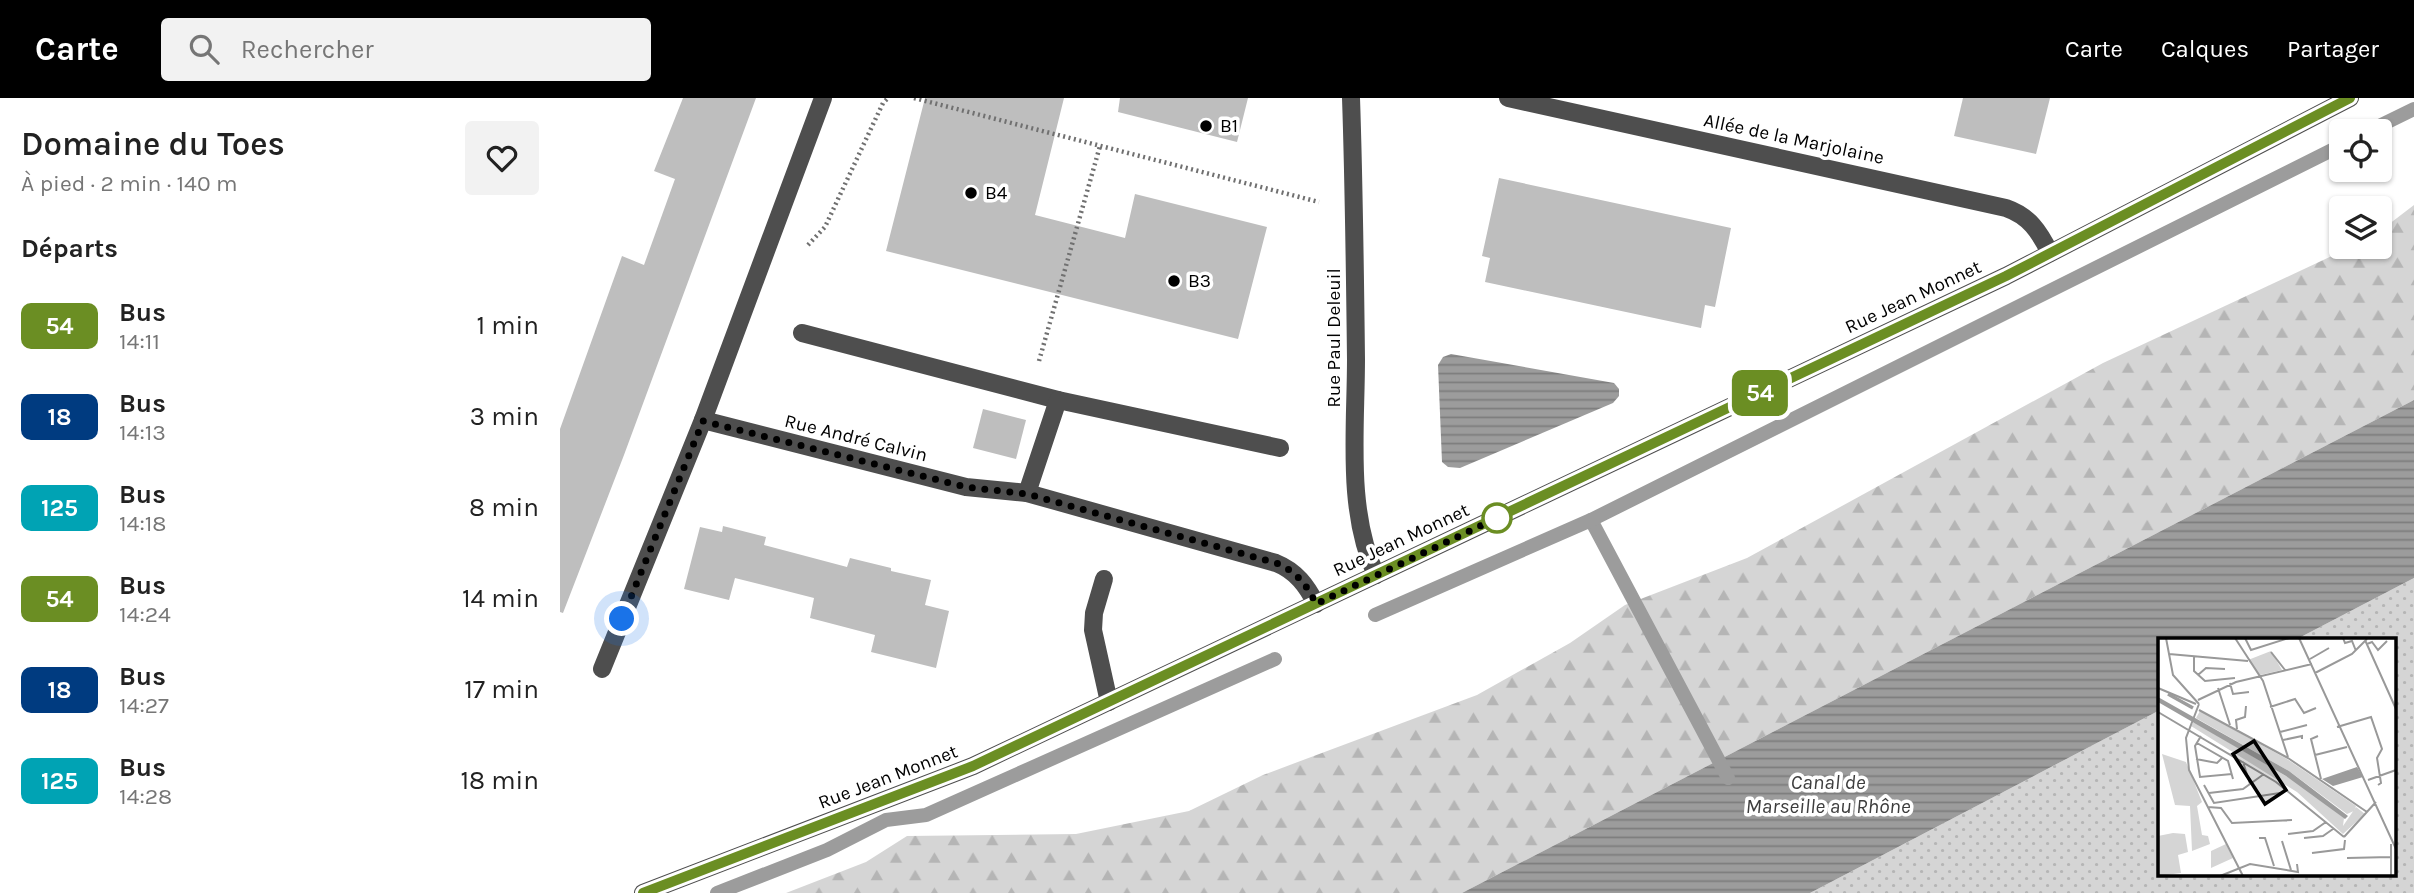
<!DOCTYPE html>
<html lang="fr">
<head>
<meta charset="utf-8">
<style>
	body { margin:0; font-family:Karla,sans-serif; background:#f2f2f2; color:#222; height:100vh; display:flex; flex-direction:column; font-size:26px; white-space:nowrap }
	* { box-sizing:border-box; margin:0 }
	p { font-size:23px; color:#767676 }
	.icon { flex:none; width:38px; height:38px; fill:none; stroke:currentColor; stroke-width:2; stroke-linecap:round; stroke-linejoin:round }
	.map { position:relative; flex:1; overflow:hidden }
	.side { display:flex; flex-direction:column; background:#fff; width:560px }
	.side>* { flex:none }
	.badge { padding:0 14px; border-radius:10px; font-size:24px; line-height:46px }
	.controls { position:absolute; left:1769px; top:21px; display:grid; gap:14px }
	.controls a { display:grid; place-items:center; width:63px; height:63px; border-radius:7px; background:#fff; box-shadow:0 2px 5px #0004; font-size:35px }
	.you { position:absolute; width:35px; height:35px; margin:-18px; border:5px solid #fff; border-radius:50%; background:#1a73e8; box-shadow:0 0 0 10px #1a73e833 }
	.map>.badge { position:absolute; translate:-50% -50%; box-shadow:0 0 0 4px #fff }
	h2 { padding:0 21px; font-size:26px; line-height:63px }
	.round { display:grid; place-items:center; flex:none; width:74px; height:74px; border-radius:7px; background:#f2f2f2 }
	.summary { display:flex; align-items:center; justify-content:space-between; height:119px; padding:0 21px }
	h1 { font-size:33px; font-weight:600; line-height:52px }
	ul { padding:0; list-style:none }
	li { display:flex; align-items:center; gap:21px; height:91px; padding:0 21px }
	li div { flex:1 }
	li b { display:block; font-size:26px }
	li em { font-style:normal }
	li .badge { min-width:77px; font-weight:700; text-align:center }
	header { display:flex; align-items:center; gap:42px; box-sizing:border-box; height:98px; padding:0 35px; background:#000; color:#fff }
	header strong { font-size:33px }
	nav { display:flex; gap:38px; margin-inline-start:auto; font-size:24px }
	.search { width:490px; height:63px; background:#f2f2f2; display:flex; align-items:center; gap:18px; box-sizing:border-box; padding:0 24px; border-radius:7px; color:#767676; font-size:26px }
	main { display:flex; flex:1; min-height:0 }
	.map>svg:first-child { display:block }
</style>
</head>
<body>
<header>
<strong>Carte</strong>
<div class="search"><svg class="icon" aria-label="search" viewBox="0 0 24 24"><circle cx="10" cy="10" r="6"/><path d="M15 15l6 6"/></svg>Rechercher</div>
<nav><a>Carte</a><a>Calques</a><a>Partager</a></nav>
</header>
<main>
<section class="side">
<div class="summary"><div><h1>Domaine du Toes</h1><p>À pied · 2 min · 140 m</p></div><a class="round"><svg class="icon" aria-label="heart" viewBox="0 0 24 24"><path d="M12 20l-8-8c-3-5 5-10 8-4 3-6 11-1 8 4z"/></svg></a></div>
<h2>Départs</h2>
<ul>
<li><span class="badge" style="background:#6b8e23;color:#fff">54</span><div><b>Bus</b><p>14:11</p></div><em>1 min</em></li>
<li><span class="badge" style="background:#003b80;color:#fff">18</span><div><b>Bus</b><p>14:13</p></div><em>3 min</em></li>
<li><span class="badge" style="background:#00a3b4;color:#fff">125</span><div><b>Bus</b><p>14:18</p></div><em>8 min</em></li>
<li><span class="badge" style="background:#6b8e23;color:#fff">54</span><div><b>Bus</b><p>14:24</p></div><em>14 min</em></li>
<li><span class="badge" style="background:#003b80;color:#fff">18</span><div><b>Bus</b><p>14:27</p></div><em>17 min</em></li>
<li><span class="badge" style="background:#00a3b4;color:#fff">125</span><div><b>Bus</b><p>14:28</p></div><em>18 min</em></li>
</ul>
</section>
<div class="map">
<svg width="1854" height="795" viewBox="0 0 1854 795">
	<defs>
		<pattern id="grass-dots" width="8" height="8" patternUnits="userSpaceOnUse" patternTransform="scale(1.75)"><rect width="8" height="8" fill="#d5d5d5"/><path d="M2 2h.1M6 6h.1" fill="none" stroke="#b5b5b5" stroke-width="1.8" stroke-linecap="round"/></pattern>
		<pattern id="forest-firs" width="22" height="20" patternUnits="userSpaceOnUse" patternTransform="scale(1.75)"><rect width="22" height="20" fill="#d5d5d5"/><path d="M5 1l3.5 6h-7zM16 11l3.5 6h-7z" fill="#b5b5b5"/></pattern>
		<pattern id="water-rules" width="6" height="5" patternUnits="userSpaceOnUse" patternTransform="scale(1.75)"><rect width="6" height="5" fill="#9c9c9c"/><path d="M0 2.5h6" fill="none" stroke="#7d7d7d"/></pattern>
	</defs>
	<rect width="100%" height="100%" fill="#fff"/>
	<path fill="url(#grass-dots)" d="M 1854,480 L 1854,795 L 1250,795 L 1600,612 L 1600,776 L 1835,776 L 1835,541 L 1737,541 Z"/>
	<path fill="url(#forest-firs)" d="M 1854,107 L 1854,302 L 902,795 L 226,795 L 306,764 L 347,738 L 516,736 L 629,713 L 703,677 L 917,597 L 1010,545 L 1065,507 L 1187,460 L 1543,265 L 1791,149 L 1820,149 L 1820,133 Z"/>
	<g fill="url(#water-rules)">
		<path d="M 891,256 L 1054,285 L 1059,291 L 1059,298 L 1053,305 L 900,370 L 888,369 L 882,364 L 878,267 L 883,259 Z"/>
		<path d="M 1854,302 L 1854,480 L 1737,541 L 1600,541 L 1600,612 L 1250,795 L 902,795 Z"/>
	</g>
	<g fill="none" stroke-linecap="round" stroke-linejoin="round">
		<g stroke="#9c9c9c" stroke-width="14">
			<path d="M 1809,33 L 1854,11"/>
			<path d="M 1031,422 L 1168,680"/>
			<path d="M 815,517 L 1031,422 L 1782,47"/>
			<path d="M 157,795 L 267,752 L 326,722 L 366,717 L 715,561"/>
		</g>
	</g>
	<g fill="#bebebe">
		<path d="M 123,0 L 196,0 L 64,357 L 3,515 L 0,514 L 0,331 L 62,158 L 84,167 L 115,81 L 94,73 Z"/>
		<path d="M 365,0 L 504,0 L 475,117 L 565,140 L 575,96 L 707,129 L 678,241 L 326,153 Z"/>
		<path d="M 560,0 L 688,0 L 677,44 L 558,14 Z"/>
		<path d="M 1403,0 L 1490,0 L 1476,56 L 1394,38 Z"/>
		<path d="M 939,80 L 1171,130 L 1155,209 L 1145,207 L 1141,230 L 925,184 L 930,160 L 922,158 Z"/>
		<path d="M 423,311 L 466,322 L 456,361 L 413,350 Z"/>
		<path d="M 163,428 L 206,439 L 204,447 L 287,469 L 290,460 L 331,470 L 331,473 L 371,482 L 365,507 L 389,513 L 376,570 L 311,554 L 315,537 L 250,520 L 254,500 L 175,480 L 169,502 L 124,491 L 140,429 L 162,434 Z"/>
	</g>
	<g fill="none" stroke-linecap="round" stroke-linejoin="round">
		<g stroke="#707070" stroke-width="4.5" stroke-dasharray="2 3.5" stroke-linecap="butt">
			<path d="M 354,0 L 759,104"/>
			<path d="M 248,147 L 265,129 L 323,5 L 328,0"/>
			<path d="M 479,263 L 540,48"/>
		</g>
		<g stroke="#4e4e4e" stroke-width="18">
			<path d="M 791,0 C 794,87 795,174 796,261 C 796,332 786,412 816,477"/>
			<path d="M 948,0 L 1446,110 C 1469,118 1479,133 1490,155"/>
			<path d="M 242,235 L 498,302"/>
			<path d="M 143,322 L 406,389 L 467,395 L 716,465 C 736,473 747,488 756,506"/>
			<path d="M 467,395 L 498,302 L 720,350"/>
			<path d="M 544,481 L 534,515 L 533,532 L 549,604"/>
			<path d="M 42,571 L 143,322 L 263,0"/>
			<path d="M 83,795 L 413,668 L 1446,178 L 1790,0"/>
		</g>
	</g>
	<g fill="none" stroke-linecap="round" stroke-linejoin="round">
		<defs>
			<path id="line" d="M 83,795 L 413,668 L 1446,178 L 1790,0"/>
		</defs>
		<use href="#line" stroke="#fff" stroke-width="16"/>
		<use href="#line" stroke="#6b8e23" stroke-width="10"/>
		<path stroke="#000" stroke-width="7" stroke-dasharray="0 12.6" d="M 62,521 L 143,323 L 406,389 L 467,396 L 716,465 C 736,473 747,487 756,506 L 937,420"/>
	</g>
	<g fill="#000" stroke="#fff" stroke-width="2.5">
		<circle cx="646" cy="28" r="7"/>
		<circle cx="411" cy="95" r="7"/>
		<circle cx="614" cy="183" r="7"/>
	</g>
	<circle fill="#fff" stroke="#6b8e23" stroke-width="3.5" cx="937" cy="420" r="14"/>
	<g text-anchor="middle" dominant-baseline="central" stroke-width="7" stroke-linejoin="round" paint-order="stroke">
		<g font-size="19" fill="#000" stroke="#fff" text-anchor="start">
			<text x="660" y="28">B1</text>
			<text x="425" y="95">B4</text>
			<text x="628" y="183">B3</text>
		</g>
		<g font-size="19" fill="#000" stroke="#fff">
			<text transform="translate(1234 41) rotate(12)">Allée de la Marjolaine</text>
			<text transform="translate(1353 199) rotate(-25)">Rue Jean Monnet</text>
			<text transform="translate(774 240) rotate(-90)">Rue Paul Deleuil</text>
			<text transform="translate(296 340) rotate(14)">Rue André Calvin</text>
			<text transform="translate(841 442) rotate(-25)">Rue Jean Monnet</text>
			<text transform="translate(328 679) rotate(-21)">Rue Jean Monnet</text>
		</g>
		<g font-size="21" font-style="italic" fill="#3d3d3d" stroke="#fff">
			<text x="1268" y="684">Canal de<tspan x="1268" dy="24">Marseille au Rhône</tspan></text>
		</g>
	</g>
	<g transform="translate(1598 540)">
		<rect width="238" height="238" fill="#fff"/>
		<path d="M 42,73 L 129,121 L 198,168 L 196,173 L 189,176 L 131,133 L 38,80 ZM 4,116 L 28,124 L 44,164 L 39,168 L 44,197 L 50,198 L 52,206 L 34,213 L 32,168 L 17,167 ZM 15,195 L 27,196 L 30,214 L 20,217 L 23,235 L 0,238 L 0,198 ZM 68,206 L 75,220 L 53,230 L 53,213 Z" fill="#d5d5d5"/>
		<path d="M 36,84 L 140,145 L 186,180 L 185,188 L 198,169 L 207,176 L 185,196 L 139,154 L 33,88 Z" fill="#d5d5d5"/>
		<path d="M 113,13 L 124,32 L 102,37 L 90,22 Z" fill="#d5d5d5"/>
		<path d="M 0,59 L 131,133 L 190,178 L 187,181 L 128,138 L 0,64 ZM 199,129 L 205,139 L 175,148 L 164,141 Z" fill="#9c9c9c"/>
		<path fill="none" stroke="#9c9c9c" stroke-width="3.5" d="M 10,56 L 35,70"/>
		<path fill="none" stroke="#999" stroke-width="2" d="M 8,0 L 15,37 L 41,66M 77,0 L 105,43 L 130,119M 87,0 L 93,12 L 131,0M 141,0 L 238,211M 185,0 L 187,5 L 194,3 L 198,13M 207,2 L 238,71M 209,6 L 214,4 L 220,12 L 229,3M 113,14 L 127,32M 11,16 L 90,23M 36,19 L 36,33 L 47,43 L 77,40M 152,21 L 171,10M 157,35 L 194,16 L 209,1M 40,37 L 48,30 L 67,31M 72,45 L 75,56 L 91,54M 0,50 L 38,66M 60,50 L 72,87M 40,62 L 78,44 L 154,26M 41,66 L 28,100 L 31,132 L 85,238M 112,69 L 137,61 L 146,75 L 158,70M 41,72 L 130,120 L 209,174M 0,74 L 118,144 L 186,199M 179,89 L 213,79 L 224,111 L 219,120 L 223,145 L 220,147M 79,91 L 78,82 L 87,79 L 88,68M 122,94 L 149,87M 43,98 L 37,108 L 42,139 L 74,136M 160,98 L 153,101 L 163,141M 125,102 L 144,98 L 144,101M 39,105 L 70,123 L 75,141M 157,117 L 189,109M 38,121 L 59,125 L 64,120M 85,124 L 92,146M 210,142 L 238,132M 46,147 L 56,165 L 122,155M 51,155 L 85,151 L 106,136M 50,169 L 63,170 L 74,185 L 134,182M 130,196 L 155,193 L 168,184M 186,199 L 218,164M 101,200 L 107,200 L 116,228M 146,200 L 165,198 L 175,191M 124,203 L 133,232M 154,215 L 186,211 L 187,202M 189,220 L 233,219M 62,238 L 92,226 L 140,234 L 139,226M 233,238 L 233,206"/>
		<path fill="#000" fill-opacity="0.15" stroke="#000" stroke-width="3.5" d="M 96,103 L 128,152 L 107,166 L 75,116 Z"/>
		<rect width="238" height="238" fill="none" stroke="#000" stroke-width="3.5"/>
	</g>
</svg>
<div class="controls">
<a><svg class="icon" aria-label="locate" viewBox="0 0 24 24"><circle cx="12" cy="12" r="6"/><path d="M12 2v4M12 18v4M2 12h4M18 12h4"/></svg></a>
<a><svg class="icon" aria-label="layers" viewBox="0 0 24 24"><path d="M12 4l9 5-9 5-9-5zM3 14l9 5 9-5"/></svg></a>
</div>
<div class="you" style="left:62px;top:521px"></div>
<b class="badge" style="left:1200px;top:295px;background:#6b8e23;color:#fff">54</b>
</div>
</main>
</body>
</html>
